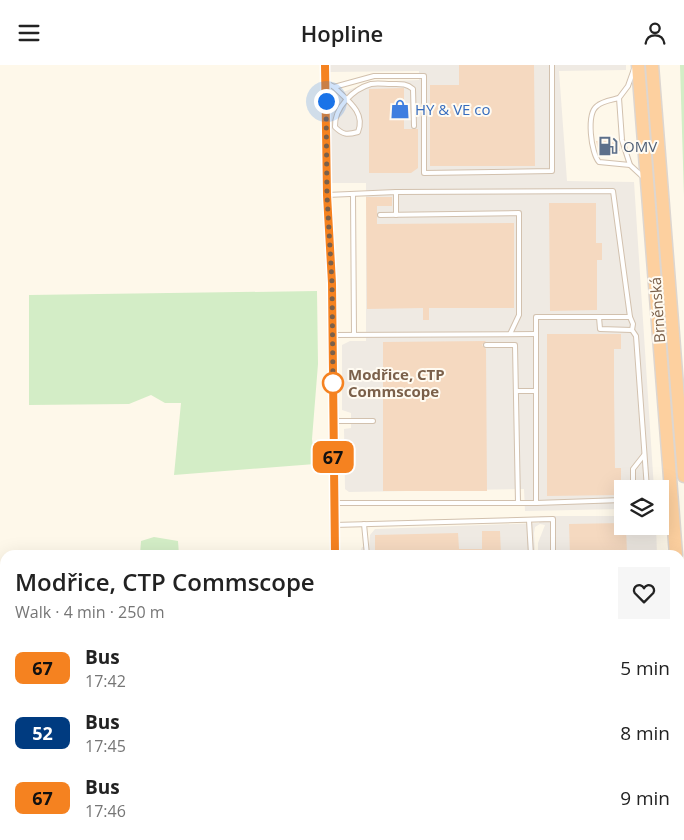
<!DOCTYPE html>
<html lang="en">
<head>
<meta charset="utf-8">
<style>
	body { margin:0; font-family:"Open Sans",sans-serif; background:#f6f6f6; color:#222; height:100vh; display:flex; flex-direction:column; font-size:19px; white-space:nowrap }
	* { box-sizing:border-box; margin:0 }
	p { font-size:16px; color:#767676 }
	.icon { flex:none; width:28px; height:28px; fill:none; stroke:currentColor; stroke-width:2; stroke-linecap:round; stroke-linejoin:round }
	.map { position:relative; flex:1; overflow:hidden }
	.panel { position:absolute; left:0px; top:485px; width:685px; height:290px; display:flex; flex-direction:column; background:#fff; border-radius:15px 15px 0 0; box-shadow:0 5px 20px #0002 }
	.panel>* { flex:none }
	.badge { padding:0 10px; border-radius:8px; font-size:18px; line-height:32px }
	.buttons { position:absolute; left:614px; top:415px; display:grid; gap:10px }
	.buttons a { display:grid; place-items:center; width:55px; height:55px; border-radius:0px; background:#fff; box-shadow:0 5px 20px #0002; font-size:25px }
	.you { position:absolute; width:25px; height:25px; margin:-12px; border:4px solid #fff; border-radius:50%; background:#1a73e8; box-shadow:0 0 0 8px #1a73e833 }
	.map>.badge { position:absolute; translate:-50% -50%; box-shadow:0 0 0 2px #fff }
	.round { display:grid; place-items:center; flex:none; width:52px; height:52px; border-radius:0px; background:#f6f6f6 }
	.headline { display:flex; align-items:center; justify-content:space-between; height:85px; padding:0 15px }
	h1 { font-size:24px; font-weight:600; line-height:38px }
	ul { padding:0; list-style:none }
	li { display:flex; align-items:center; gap:15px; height:65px; padding:0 15px }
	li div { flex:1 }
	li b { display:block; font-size:19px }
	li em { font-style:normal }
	li .badge { min-width:55px; font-weight:700; text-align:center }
	header { display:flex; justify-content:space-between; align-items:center; height:65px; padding:0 15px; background:#fff; font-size:22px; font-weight:600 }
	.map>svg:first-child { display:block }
</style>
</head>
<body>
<header><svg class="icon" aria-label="menu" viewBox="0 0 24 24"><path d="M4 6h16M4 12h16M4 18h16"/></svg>Hopline<svg class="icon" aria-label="person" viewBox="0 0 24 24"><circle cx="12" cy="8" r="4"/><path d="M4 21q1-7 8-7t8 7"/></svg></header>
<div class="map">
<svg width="684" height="775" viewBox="0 0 684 775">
	<rect width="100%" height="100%" fill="#fef8ea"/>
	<g fill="#efeae3">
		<path d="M 330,0 L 626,0 L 626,5 L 559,6 L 567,116 L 634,117 L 654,424 L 622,424 L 622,444 L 525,446 L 524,424 L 349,427 L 345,424 L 344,364 L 351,363 L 351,348 L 342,345 L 342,280 L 350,276 L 366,276 L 366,118 L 331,118 L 330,40 L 343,27 L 370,17 L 419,15 L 419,6 L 330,7 Z"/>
		<path d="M 540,451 L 622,451 L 622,461 L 656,461 L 657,490 L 538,490 L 538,478 L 545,460 L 540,459 L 535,462 L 534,468 L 535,490 L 359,490 L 362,482 L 369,481 L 370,470 L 375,464 L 539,458 Z"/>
		<path d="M 200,770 L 345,770 L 344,775 L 198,775 Z"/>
		<path d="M 363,770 L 527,770 L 527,775 L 361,775 Z"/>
		<rect x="541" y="770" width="129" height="5"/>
	</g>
	<g fill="#d3edc6">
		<path d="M 680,0 L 684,0 L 684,132 Z"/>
		<path d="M 317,226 L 318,299 L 312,374 L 315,399 L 174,410 L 181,338 L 165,338 L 151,330 L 129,339 L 29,340 L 29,230 Z"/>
		<path d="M 154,472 L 178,476 L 179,490 L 140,490 L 141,476 Z"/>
	</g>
	<g fill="#f5d9c0">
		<path d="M 459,0 L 534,0 L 535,101 L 430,101 L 430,20 L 459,20 Z"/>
		<path d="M 404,23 L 404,64 L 418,64 L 418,103 L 411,108 L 369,108 L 369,24 Z"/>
		<path d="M 618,74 L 620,86 L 599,88 L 596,76 Z"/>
		<path d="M 366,132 L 392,132 L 392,141 L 377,141 L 377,159 L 514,158 L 514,243 L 429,243 L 429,255 L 423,255 L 423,243 L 367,244 Z"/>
		<path d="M 549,138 L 596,138 L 596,178 L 602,178 L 602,195 L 597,195 L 597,245 L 550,246 Z"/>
		<path d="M 547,269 L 621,269 L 621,284 L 614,284 L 614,323 L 615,403 L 621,403 L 621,430 L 547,431 Z"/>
		<path d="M 486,276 L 482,280 L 486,284 L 487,426 L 383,426 L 383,277 Z"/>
		<path d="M 622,458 L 622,461 L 626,461 L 627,490 L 570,490 L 569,459 Z"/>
		<path d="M 482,466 L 500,466 L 501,490 L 375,490 L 375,470 L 458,468 L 459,484 L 482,484 Z"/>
	</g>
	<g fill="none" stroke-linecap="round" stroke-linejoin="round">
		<defs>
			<g id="service">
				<path d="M 634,4 L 628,21 L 619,33 L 622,75 L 630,100 L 643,112"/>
				<path d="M 325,17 L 334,22 L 374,11 L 424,11 L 424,108 L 552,106 L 552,0"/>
				<path d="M 334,22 C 347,35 366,47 358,67 C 347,70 343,70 335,62 C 334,43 353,24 371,19 C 377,18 385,19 391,19 C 400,19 406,18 413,24 L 414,61"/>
				<path d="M 619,33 C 612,35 602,36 597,41 C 586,49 591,88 599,97 L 630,100"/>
				<path d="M 353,129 L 354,269"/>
				<path d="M 327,130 L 396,127 L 396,150"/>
				<path d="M 380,150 L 519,148 L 519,250 L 510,269"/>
				<path d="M 599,252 L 600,264 L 632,265 L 636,271 L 647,424"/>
				<path d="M 630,252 L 633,259 L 632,265"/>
				<path d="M 333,270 L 536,269"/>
				<path d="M 486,280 L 515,280 L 518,438"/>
				<path d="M 516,326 L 536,326"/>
				<path d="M 333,356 L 373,356"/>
				<path d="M 633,424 L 633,404 L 644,390"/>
				<path d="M 334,438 L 536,438 L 536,252 L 630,252 L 613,126 L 396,127"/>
				<path d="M 536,438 L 622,435"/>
				<path d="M 529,455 L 531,490"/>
				<path d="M 364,459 L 367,490"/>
				<path d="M 334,460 L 553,454 L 553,490"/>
				<path d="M 330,775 L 331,770"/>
				<path d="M 355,775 L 357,770"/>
				<path d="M 517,775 L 519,770"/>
				<path d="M 558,775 L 558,770"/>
				<path d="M 662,775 L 663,770"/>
			</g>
			<g id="minor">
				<path d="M 325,0 L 327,130 L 332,218 L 335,490"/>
				<path d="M 531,775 L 532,770"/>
			</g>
			<g id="trunk">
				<path d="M 638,0 L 676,490"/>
				<path d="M 652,0 L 684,411"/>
				<path d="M 680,538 L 684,596"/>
			</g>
		</defs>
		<use href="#service" stroke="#d2c1ae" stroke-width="6"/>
		<use href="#minor" stroke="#d2c1ae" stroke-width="10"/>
		<use href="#trunk" stroke="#ddd6d0" stroke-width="15"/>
		<use href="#service" stroke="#fff" stroke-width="4"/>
		<use href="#minor" stroke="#fff" stroke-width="8"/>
		<use href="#trunk" stroke="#fdd09f" stroke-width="12"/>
	</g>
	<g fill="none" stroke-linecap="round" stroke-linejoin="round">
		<defs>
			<path id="line" d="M 325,0 L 327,130 L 332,218 L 335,490"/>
		</defs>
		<use href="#line" stroke="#fff" stroke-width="11"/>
		<use href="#line" stroke="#f58220" stroke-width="8"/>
		<path stroke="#7b604a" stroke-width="5" stroke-dasharray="0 9" d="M 326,36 L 327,130 L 332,218 L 333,318"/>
	</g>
	<defs>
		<symbol id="shop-bare" viewBox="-9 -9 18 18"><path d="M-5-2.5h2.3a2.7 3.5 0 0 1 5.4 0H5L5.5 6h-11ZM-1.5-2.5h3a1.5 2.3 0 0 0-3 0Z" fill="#3f7fe0" stroke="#fffbf2" stroke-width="2.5" paint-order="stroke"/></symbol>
		<symbol id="fuel-bare" viewBox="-9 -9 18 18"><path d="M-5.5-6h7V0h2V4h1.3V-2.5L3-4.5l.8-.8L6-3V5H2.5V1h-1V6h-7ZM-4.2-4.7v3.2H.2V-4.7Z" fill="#5c6f8a" stroke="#fffbf2" stroke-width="2.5" paint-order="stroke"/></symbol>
	</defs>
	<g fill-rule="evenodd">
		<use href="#shop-bare" x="386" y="30" width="28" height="28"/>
		<use href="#fuel-bare" x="594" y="67" width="28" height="28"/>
	</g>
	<circle fill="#fff" stroke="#f58220" stroke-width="2.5" cx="333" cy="318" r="10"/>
	<g text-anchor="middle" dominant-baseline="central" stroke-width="4" stroke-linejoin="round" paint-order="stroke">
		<g font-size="15" fill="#366cbe" stroke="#fffbf2" text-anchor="start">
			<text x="415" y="44">HY &amp; VE co</text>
		</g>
		<g font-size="15" fill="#4e5e75" stroke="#fffbf2" text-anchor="start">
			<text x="623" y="81">OMV</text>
		</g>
		<g font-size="15" fill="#7b604a" stroke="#fffbf2">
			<text transform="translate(657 245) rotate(-94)">Brněnská</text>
		</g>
		<g font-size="15" font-weight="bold" fill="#7b604a" stroke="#fffbf2" text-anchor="start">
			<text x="348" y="309">Modřice, CTP<tspan x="348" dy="17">Commscope</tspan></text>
		</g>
	</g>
</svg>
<div class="buttons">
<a><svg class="icon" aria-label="layers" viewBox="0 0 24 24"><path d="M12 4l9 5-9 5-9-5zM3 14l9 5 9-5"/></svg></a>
</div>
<div class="you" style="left:326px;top:36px"></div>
<b class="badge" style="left:333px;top:392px;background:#f58220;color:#111">67</b>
<section class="panel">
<div class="headline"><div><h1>Modřice, CTP Commscope</h1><p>Walk · 4 min · 250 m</p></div><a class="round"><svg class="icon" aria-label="heart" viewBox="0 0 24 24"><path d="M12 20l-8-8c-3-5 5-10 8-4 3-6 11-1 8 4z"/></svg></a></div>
<ul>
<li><span class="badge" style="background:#f58220;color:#111">67</span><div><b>Bus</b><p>17:42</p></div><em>5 min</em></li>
<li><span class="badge" style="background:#003b80;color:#fff">52</span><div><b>Bus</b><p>17:45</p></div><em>8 min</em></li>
<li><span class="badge" style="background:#f58220;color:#111">67</span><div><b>Bus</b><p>17:46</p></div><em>9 min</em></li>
</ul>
</section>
</div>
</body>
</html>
